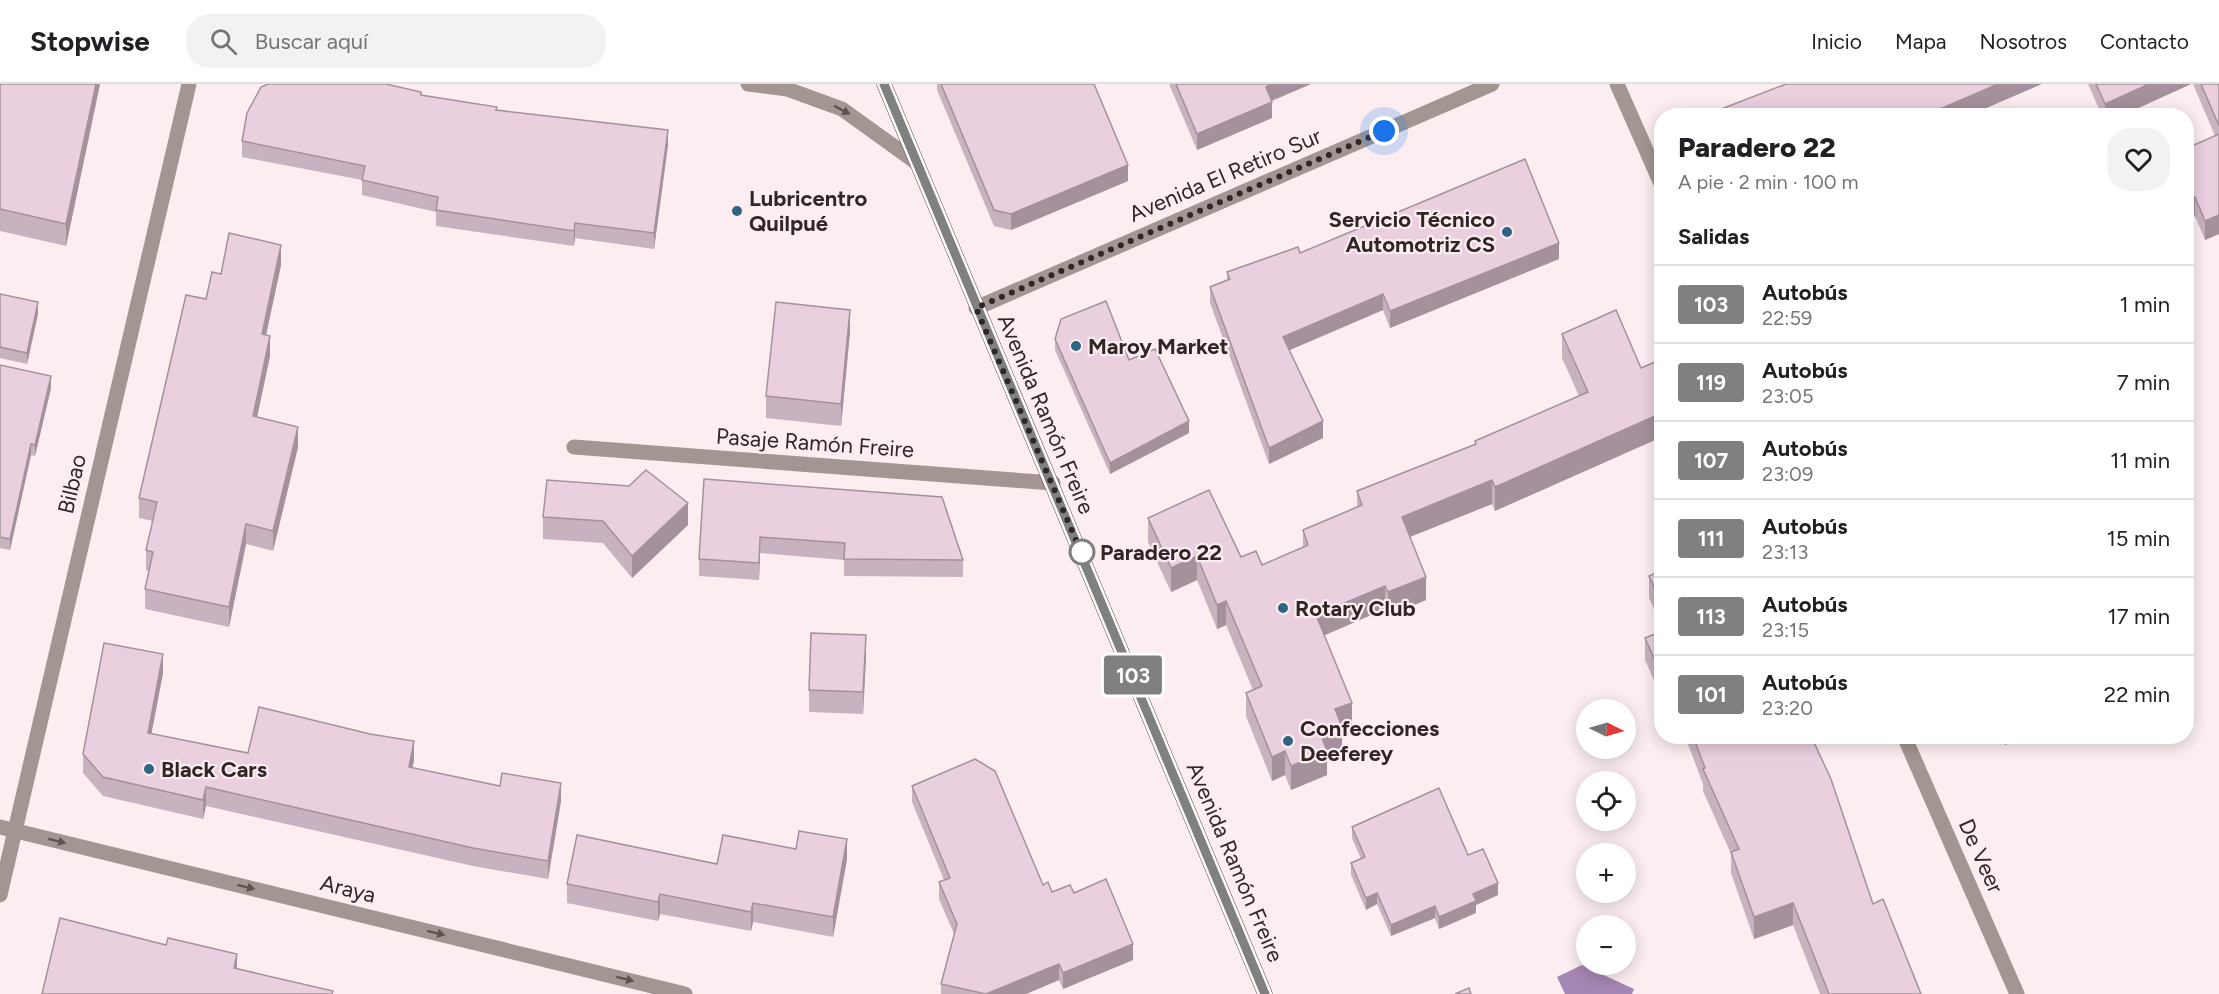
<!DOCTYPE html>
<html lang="es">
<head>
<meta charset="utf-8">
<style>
	body { margin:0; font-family:Figtree,sans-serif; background:#f2f2f2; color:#202124; height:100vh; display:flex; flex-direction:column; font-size:22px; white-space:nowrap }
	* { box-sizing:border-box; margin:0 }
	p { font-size:20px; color:#757577 }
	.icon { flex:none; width:33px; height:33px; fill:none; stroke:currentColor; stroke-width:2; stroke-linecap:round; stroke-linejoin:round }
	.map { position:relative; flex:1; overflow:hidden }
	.panel { position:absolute; left:1654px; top:24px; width:540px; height:636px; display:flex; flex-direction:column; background:#fff; border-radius:24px; box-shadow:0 3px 15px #0003 }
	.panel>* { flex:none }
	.badge { padding:0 12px; border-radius:4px; font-size:21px; line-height:39px }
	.needle { width:39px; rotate:95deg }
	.buttons { position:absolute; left:1576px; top:615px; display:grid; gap:12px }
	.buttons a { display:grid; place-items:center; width:60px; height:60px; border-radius:50%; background:#fff; box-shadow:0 3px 15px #0003; font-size:30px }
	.you { position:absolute; width:30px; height:30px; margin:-15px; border:4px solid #fff; border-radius:50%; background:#1a73e8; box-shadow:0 0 0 9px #1a73e833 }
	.map>.badge { position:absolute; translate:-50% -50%; box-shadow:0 0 0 3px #fff }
	h2 { padding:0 24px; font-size:22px; line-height:54px }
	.round { display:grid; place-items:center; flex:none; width:63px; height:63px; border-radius:24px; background:#f2f2f2 }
	.summary { display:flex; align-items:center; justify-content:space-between; height:102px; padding:0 24px }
	h1 { font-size:28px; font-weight:800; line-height:45px }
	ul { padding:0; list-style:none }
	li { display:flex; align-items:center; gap:18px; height:78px; padding:0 24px; border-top:2px solid #e0e0e0 }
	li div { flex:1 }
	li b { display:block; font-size:22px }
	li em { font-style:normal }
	li .badge { min-width:66px; font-weight:700; text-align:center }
	header { display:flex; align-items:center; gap:36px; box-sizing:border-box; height:84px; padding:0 30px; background:#fff; border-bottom:2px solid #e0e0e0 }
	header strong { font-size:28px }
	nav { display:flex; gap:33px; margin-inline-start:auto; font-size:21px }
	.search { width:420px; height:54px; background:#f2f2f2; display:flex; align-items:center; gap:15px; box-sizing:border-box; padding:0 21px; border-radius:24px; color:#757577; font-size:22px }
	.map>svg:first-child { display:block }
</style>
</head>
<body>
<header>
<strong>Stopwise</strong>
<div class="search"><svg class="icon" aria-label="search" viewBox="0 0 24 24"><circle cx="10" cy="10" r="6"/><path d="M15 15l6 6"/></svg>Buscar aquí</div>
<nav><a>Inicio</a><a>Mapa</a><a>Nosotros</a><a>Contacto</a></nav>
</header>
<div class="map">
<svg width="2219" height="910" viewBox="0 0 2219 910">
	<rect width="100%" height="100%" fill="#fceef0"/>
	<path fill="#a686b4" d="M 1582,881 L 1634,905 L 1632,910 L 1565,910 L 1557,893 Z"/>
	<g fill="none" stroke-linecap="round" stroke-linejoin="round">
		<g stroke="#a39692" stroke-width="15">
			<path d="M 748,0 L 787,5 L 842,25 L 917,79"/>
			<path d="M 1617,0 L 1662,102"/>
			<path d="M 976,224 L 1492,0"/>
			<path d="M 574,363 L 1053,399"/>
			<path d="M 1904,652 L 2017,910"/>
			<path d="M 0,743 L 685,910"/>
			<path d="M 0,811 L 189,0"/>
		</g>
		<path stroke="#614b45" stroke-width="15" d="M 884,0 L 1265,910"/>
	</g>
	<g fill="#c9b2c0">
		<path d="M 0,0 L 100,0 L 66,162 L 0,147 Z"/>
		<path d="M 937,0 L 1094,0 L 1128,97 L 1011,146 L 994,142 L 937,6 Z"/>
		<path d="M 1169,0 L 1311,0 L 1272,17 L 1272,34 L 1197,66 Z"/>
		<path d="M 2088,0 L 2191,0 L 2121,32 L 2102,32 Z"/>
		<path d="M 2193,0 L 2219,0 L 2219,150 L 2205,156 L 2195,132 L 2187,135 L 2187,64 L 2215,52 Z"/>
		<path d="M 421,11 L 497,26 L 668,61 L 654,165 L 575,154 L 574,162 L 436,142 L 436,128 L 362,111 L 362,96 L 242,73 L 242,57 Z"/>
		<path d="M 1300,169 L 1559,175 L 1390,244 L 1383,226 L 1289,266 L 1323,354 L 1269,380 L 1210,219 L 1210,203 L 1227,196 L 1227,188 Z"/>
		<path d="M 281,181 L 266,251 L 270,272 L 257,333 L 298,363 L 273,467 L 246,460 L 229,543 L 145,525 L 145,505 L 149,487 L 146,486 L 146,466 L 153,437 L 139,434 L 139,414 L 206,215 Z"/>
		<path d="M 0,210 L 38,230 L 27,280 L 0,274 Z"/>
		<path d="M 850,248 L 841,342 L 766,334 L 766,312 Z"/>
		<path d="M 1562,250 L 1641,284 L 1495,427 L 1492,420 L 1410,453 L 1426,516 L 1388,532 L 1385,525 L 1324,551 L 1352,642 L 1342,646 L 1342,667 L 1327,672 L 1327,691 L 1291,706 L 1285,691 L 1272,697 L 1246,632 L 1246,609 L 1253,606 L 1226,541 L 1217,545 L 1197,496 L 1171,508 L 1148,458 L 1148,434 L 1241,473 L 1262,481 L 1303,463 L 1303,446 L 1357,423 L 1357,407 L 1475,360 L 1475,357 L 1579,312 L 1562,274 Z"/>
		<path d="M 1055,255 L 1129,276 L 1189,349 L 1110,390 L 1055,266 Z"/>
		<path d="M 0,283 L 51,304 L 35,372 L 31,371 L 10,466 L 0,464 Z"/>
		<path d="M 704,395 L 963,476 L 963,493 L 844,492 L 844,476 L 760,469 L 759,496 L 699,492 L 699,475 Z"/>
		<path d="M 543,433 L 688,441 L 632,494 L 603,459 L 543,455 Z"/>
		<path d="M 1662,486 L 1662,543 L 1649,514 L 1649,492 Z"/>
		<path d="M 1662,547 L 1662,614 L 1645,576 L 1645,554 Z"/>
		<path d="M 866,573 L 863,630 L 809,628 L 809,606 Z"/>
		<path d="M 163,589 L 151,650 L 248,669 L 414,676 L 412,684 L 561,717 L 548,795 L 473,782 L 206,722 L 203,735 L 103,712 L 83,689 L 83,670 Z"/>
		<path d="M 1685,652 L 1811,652 L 1873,820 L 1921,910 L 1820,910 L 1793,841 L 1754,855 L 1731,789 L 1731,770 L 1703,707 L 1703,700 Z"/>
		<path d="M 2001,652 L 2025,652 L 2005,661 Z"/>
		<path d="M 912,702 L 1052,808 L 1074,809 L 1133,876 L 1063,905 L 1059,896 L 1026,910 L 941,910 L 941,900 L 954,850 L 939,815 L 939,798 L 944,796 L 912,718 Z"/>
		<path d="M 1352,743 L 1498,811 L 1476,821 L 1476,829 L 1439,845 L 1435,834 L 1391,852 L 1377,820 L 1366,826 L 1351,791 L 1351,779 L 1361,775 L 1352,754 Z"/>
		<path d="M 847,775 L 833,853 L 753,838 L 751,847 L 660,830 L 658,837 L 567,819 L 567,800 L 717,780 Z"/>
	</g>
	<g fill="#a4919c">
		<path d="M 96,0 L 100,0 L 66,162 L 66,140 Z"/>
		<path d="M 1273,0 L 1311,0 L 1266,19 L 1266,3 Z"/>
		<path d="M 1998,0 L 2042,0 L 1968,32 L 1937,32 L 1940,25 Z"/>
		<path d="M 2149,0 L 2191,0 L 2121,32 L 2105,32 L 2105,20 Z"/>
		<path d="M 1272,18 L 1272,34 L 1197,66 L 1197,50 Z"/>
		<path d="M 668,46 L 668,61 L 654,165 L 654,149 Z"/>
		<path d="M 1128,81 L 1128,97 L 1011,146 L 1011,130 Z"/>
		<path d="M 2195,113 L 2195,132 L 2187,135 L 2187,116 Z"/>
		<path d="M 2219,131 L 2219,150 L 2205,156 L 2205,137 Z"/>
		<path d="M 575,139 L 575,154 L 574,162 L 574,147 Z"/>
		<path d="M 1559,159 L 1559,175 L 1390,244 L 1390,227 Z"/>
		<path d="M 281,161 L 281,181 L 262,270 L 262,250 Z"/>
		<path d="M 1383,210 L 1383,226 L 1283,269 L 1283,253 Z"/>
		<path d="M 38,218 L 38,230 L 27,280 L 27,269 Z"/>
		<path d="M 850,226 L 850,248 L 841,342 L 841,320 Z"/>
		<path d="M 270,252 L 270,272 L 253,352 L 253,332 Z"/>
		<path d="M 51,292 L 51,304 L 35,372 L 35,361 Z"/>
		<path d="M 1662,329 L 1662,353 L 1495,427 L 1495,403 Z"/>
		<path d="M 1189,337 L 1189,349 L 1110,390 L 1110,379 Z"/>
		<path d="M 1323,337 L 1323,354 L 1269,380 L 1269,364 Z"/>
		<path d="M 298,343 L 298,363 L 273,467 L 273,447 Z"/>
		<path d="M 31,360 L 31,371 L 10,466 L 10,455 Z"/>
		<path d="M 1492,396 L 1492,420 L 1402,456 L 1402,433 Z"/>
		<path d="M 688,419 L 688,441 L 632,494 L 632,472 Z"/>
		<path d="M 246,440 L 246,460 L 229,543 L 229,523 Z"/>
		<path d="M 760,453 L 760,469 L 759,496 L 759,479 Z"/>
		<path d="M 1197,472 L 1197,496 L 1171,508 L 1171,484 Z"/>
		<path d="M 1426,493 L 1426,516 L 1388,532 L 1388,508 Z"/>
		<path d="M 1385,502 L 1385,525 L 1316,555 L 1316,531 Z"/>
		<path d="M 1226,517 L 1226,541 L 1217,545 L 1217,521 Z"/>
		<path d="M 866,551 L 866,573 L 863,630 L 863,608 Z"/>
		<path d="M 163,570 L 163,589 L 148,668 L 148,649 Z"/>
		<path d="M 1352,619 L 1352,642 L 1342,646 L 1342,667 L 1327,672 L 1327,691 L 1291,706 L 1291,682 L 1321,651 L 1335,625 Z"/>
		<path d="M 2005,652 L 2025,652 L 2005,661 Z"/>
		<path d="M 414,657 L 414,676 L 409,702 L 409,683 Z"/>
		<path d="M 1285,667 L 1285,691 L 1272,697 L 1272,673 Z"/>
		<path d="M 561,699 L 561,717 L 548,795 L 548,777 Z"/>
		<path d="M 206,703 L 206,722 L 203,735 L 203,716 Z"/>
		<path d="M 847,755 L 847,775 L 833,853 L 833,833 Z"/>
		<path d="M 1498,799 L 1498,811 L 1476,821 L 1476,829 L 1439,845 L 1439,833 L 1473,810 Z"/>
		<path d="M 1377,809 L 1377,820 L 1366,826 L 1366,814 Z"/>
		<path d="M 660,810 L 660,830 L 658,837 L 658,818 Z"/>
		<path d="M 753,819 L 753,838 L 751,847 L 751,828 Z"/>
		<path d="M 1793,819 L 1793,841 L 1754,855 L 1754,833 Z"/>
		<path d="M 1435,822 L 1435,834 L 1391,852 L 1391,841 Z"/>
		<path d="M 1133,860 L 1133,876 L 1063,905 L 1063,889 Z"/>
		<path d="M 237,870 L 237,889 L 234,884 Z"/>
		<path d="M 1059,880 L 1059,896 L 1026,910 L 986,910 Z"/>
	</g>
	<g fill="#eacfdf" stroke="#a4919c" stroke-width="1.5">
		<path d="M 0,0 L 96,0 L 66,140 L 0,125 Z"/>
		<path d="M 268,0 L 386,0 L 421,8 L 421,11 L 497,23 L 496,26 L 668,46 L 654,149 L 575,139 L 574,147 L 436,126 L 438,113 L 362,96 L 365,82 L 242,57 L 247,29 L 261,3 Z"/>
		<path d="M 941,0 L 1094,0 L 1128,81 L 1011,130 L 994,126 Z"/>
		<path d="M 1176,0 L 1273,0 L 1266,3 L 1272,18 L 1197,50 Z"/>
		<path d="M 1786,0 L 1998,0 L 1940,25 L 1941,30 L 1937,32 L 1717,32 L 1716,27 Z"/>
		<path d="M 2096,0 L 2149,0 L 2105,20 Z"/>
		<path d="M 2201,0 L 2219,0 L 2219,42 Z"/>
		<path d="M 2219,50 L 2219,131 L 2205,137 L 2195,113 L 2187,116 L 2187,64 Z"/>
		<path d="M 1525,75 L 1559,159 L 1390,227 L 1383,210 L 1283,253 L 1323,337 L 1269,364 L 1210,203 L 1230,195 L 1227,188 L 1298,163 L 1300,169 Z"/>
		<path d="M 229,149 L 281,161 L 262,250 L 270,252 L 253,332 L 298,343 L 273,447 L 246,440 L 229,523 L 145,505 L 153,468 L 146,466 L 157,418 L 139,414 L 186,211 L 206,215 L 212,188 L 221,190 Z"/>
		<path d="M 0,210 L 38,218 L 27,269 L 0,263 Z"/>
		<path d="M 1106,217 L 1129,276 L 1155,265 L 1189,337 L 1110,379 L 1055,255 L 1061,235 Z"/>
		<path d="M 776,218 L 850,226 L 841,320 L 766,312 Z"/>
		<path d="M 1616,226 L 1641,284 L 1662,275 L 1662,329 L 1495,403 L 1492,396 L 1402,433 L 1426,493 L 1388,508 L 1385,502 L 1316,531 L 1352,619 L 1335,625 L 1342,643 L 1321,651 L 1327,667 L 1291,682 L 1285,667 L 1272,673 L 1246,609 L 1262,602 L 1226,517 L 1217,521 L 1197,472 L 1171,484 L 1148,434 L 1209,406 L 1241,473 L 1256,467 L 1262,481 L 1308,461 L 1303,446 L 1362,421 L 1357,407 L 1476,360 L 1475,357 L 1588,308 L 1562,250 Z"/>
		<path d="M 0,281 L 51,292 L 35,361 L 31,360 L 10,455 L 0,453 Z"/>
		<path d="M 646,386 L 688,419 L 632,472 L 603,437 L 543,433 L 547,396 L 629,402 Z"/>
		<path d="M 704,395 L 942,413 L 963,476 L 844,475 L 845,459 L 760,453 L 759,479 L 699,475 Z"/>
		<path d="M 1662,486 L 1662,521 L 1649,492 Z"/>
		<path d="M 1662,547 L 1662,592 L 1645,554 Z"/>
		<path d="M 811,549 L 866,551 L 863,608 L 809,606 Z"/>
		<path d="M 104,559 L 163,570 L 148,649 L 248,669 L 259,623 L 370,650 L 414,657 L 409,683 L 500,702 L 502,689 L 561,699 L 548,777 L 473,764 L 206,703 L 203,716 L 103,693 L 83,670 Z"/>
		<path d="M 1693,652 L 1811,652 L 1831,695 L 1873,820 L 1883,815 L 1921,910 L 1829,910 L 1793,819 L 1754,833 L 1731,768 L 1739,765 L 1703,685 L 1705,684 Z"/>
		<path d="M 975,675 L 995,687 L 1043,801 L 1048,798 L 1052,808 L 1070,801 L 1074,809 L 1106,795 L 1133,860 L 1063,889 L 1059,880 L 986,910 L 941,900 L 957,840 L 939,798 L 950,794 L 912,702 Z"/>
		<path d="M 1439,704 L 1468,771 L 1483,765 L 1498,799 L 1473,810 L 1476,817 L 1439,833 L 1435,822 L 1391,841 L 1377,809 L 1366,814 L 1351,779 L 1365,773 L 1352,743 Z"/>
		<path d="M 799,747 L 847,755 L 833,833 L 753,819 L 751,828 L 660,810 L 658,818 L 567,800 L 577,751 L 717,780 L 723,751 L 796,765 Z"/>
		<path d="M 60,834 L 166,861 L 168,854 L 237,870 L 234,884 L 333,907 L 332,910 L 42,910 Z"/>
		<path d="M 1469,904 L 1471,910 L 1455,910 Z"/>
	</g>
	<defs><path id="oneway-solid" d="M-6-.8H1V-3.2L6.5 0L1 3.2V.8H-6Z" transform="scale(1.5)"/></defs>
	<g fill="#5f5251">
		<use href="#oneway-solid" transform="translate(842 26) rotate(28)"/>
		<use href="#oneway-solid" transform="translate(57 757) rotate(14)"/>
		<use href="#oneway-solid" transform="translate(246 803) rotate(14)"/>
		<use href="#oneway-solid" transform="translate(436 849) rotate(14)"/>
		<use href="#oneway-solid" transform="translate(625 895) rotate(14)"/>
	</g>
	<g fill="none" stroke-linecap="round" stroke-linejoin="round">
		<defs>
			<path id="line" d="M 884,0 L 1265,910"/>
		</defs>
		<use href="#line" stroke="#fff" stroke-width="14"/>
		<use href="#line" stroke="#808080" stroke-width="9"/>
		<path stroke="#312526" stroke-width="6" stroke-dasharray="0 10.8" d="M 1082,468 L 1085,477 L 976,224 L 1384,47"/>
	</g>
	<g fill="#2f6580" stroke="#fceef0" stroke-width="2">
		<circle cx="737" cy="127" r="6"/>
		<circle cx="1507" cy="148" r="6"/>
		<circle cx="1076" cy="262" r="6"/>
		<circle cx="1283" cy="524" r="6"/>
		<circle cx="1288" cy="657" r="6"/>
		<circle cx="149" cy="685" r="6"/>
	</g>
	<circle fill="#fff" stroke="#808080" stroke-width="3" cx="1082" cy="468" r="12"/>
	<g text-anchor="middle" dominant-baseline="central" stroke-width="4.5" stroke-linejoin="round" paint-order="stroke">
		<g font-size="22" fill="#312526" stroke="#fceef0">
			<text transform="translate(1225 91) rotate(-23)">Avenida El Retiro Sur</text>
			<text transform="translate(1046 330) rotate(67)">Avenida Ramón Freire</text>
			<text transform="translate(815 359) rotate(4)">Pasaje Ramón Freire</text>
			<text transform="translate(72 400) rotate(-77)">Bilbao</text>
			<text transform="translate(1981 772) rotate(66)">De Veer</text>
			<text transform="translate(1235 778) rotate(67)">Avenida Ramón Freire</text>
			<text transform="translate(348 805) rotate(14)">Araya</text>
		</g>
		<g font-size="22" font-weight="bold" fill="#312526" stroke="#fceef0" text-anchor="start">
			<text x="749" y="114">Lubricentro<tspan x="749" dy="25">Quilpué</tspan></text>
			<text x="1495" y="135" text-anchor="end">Servicio Técnico<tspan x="1495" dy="25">Automotriz CS</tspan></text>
			<text x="1088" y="262">Maroy Market</text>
			<text x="1295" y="524">Rotary Club</text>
			<text x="1300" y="644">Confecciones<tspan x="1300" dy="25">Deeferey</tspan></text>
			<text x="161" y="685">Black Cars</text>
		</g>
		<g font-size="22" font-weight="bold" fill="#312526" stroke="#fceef0" text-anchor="start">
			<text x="1100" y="468">Paradero 22</text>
		</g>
	</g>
</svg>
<div class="buttons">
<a><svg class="needle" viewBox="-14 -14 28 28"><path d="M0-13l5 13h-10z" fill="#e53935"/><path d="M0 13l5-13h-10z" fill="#757577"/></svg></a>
<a><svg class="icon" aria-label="locate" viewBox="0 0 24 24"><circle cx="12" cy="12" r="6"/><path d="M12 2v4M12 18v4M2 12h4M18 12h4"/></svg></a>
<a>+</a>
<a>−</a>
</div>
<div class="you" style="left:1384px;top:47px"></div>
<b class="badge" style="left:1133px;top:591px;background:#808080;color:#fff">103</b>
<section class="panel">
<div class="summary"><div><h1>Paradero 22</h1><p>A pie · 2 min · 100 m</p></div><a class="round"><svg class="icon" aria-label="heart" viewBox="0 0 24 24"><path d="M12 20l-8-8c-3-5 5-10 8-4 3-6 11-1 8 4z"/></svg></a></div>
<h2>Salidas</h2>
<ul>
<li><span class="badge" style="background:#808080;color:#fff">103</span><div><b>Autobús</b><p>22:59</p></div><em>1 min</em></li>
<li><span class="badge" style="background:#808080;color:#fff">119</span><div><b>Autobús</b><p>23:05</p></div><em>7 min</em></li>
<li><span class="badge" style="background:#808080;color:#fff">107</span><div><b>Autobús</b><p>23:09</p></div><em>11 min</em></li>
<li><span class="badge" style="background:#808080;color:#fff">111</span><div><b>Autobús</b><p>23:13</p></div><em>15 min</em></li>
<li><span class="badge" style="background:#808080;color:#fff">113</span><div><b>Autobús</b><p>23:15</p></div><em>17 min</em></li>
<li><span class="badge" style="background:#808080;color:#fff">101</span><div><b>Autobús</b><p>23:20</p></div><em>22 min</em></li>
</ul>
</section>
</div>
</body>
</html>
